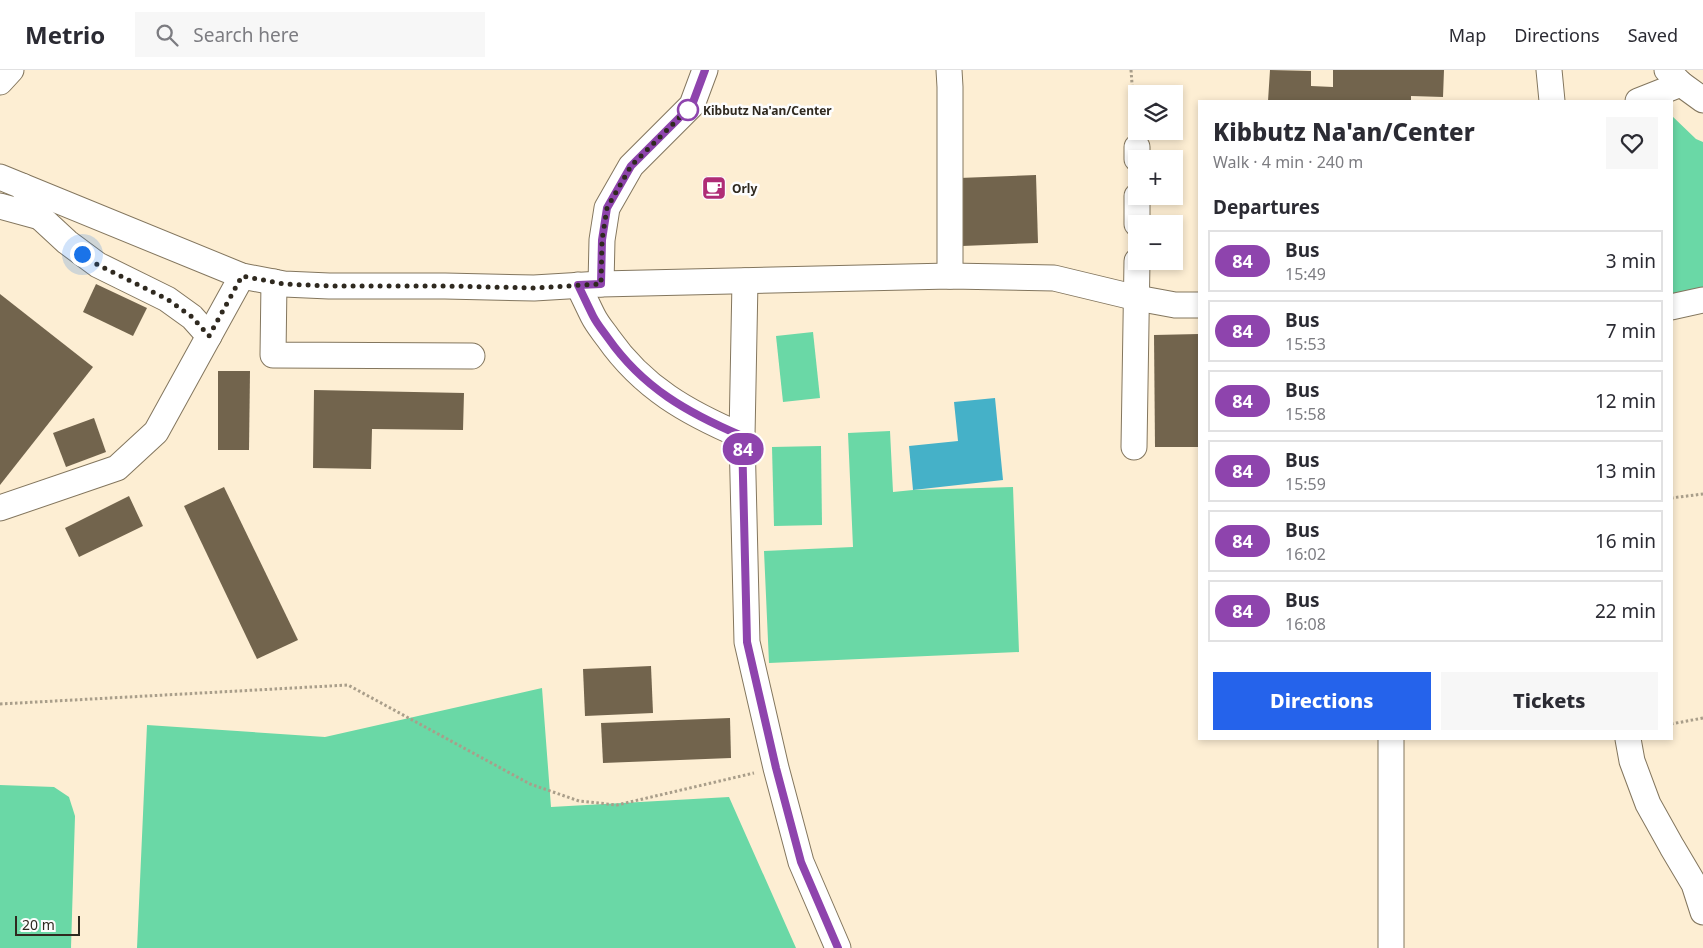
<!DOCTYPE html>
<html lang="en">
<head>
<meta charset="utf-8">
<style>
	body { margin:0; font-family:"Noto Sans",sans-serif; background:#f7f7f7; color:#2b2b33; height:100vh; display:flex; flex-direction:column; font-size:19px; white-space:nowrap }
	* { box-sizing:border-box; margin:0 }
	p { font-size:16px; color:#7c7c81 }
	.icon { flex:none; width:28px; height:28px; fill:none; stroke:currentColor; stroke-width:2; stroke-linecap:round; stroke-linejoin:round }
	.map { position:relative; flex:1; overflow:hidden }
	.drawer { position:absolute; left:1198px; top:30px; width:475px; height:640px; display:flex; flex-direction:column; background:#fff; border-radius:0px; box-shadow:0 2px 8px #0003 }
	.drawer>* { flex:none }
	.badge { padding:0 10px; border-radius:16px; font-size:18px; line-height:32px }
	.fabs { position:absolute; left:1128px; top:15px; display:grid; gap:10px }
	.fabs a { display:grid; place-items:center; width:55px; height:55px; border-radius:0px; background:#fff; box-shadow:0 2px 8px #0003; font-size:25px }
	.scale { position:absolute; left:15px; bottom:12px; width:65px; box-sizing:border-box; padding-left:5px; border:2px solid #2f291f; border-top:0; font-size:14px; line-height:18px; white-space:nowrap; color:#2f291f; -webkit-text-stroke:4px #fdfdfd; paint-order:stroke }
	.you { position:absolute; width:25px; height:25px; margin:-12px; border:4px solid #fff; border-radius:50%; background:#1a73e8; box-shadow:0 0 0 8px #1a73e833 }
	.map>.badge { position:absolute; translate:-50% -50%; box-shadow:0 0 0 2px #fff }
	h2 { padding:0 15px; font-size:19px; line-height:45px }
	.round { display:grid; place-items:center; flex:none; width:52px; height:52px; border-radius:0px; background:#f7f7f7 }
	.headline { display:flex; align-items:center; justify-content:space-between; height:85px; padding:0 15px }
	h1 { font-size:24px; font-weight:800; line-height:38px }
	.primary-button { display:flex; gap:10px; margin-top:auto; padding:10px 15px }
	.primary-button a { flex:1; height:58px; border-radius:0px; background:#2563eb; color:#fff; font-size:20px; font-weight:800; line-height:58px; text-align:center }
	.primary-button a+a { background:#f7f7f7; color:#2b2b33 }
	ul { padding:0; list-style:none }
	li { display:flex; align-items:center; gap:15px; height:62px; margin:0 10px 8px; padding:0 5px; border:2px solid #e1e1e2; border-radius:0px }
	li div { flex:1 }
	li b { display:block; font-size:19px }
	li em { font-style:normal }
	li .badge { min-width:55px; font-weight:700; text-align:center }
	header { display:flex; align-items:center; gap:30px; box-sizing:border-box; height:70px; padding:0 25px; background:#fff; border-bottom:1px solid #e1e1e2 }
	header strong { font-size:24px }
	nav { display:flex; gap:28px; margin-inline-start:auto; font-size:18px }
	.search { width:350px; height:45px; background:#f7f7f7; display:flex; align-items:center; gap:12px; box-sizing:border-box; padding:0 18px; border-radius:0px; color:#7c7c81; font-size:19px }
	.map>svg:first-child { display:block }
</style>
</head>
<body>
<header>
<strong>Metrio</strong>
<div class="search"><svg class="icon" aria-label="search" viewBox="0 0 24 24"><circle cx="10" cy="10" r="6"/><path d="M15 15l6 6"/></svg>Search here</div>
<nav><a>Map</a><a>Directions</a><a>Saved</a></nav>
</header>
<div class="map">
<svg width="1703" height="878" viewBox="0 0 1703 878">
	<rect width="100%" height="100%" fill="#fdeed3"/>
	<g fill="#6ad8a6">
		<path d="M 1671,45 L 1696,69 L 1703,72 L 1703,217 L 1671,225 Z"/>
		<path d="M 813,262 L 820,328 L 783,332 L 776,266 Z"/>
		<path d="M 890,361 L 893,422 L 913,420 L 1013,417 L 1019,582 L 769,593 L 764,481 L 853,477 L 848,363 Z"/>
		<path d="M 821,376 L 822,455 L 774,456 L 772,377 Z"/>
		<path d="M 542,618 L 551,737 L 729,727 L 796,878 L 137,878 L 147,655 L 325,667 Z"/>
		<path d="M 0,715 L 54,717 L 69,727 L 75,746 L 71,878 L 0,878 Z"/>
	</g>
	<path fill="#45b1c8" d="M 995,328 L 1003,410 L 913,420 L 909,376 L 958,371 L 954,332 Z"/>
	<g fill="#72644d">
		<path d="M 1270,0 L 1311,1 L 1311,16 L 1333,17 L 1333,0 L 1444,0 L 1443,27 L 1411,26 L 1411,31 L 1268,31 Z"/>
		<path d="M 1036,105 L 1038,173 L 962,176 L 959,108 Z"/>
		<path d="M 96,214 L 147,238 L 133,266 L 83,242 Z"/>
		<path d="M 0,224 L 93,297 L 0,415 Z"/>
		<path d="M 1199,264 L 1199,377 L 1155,377 L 1154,265 Z"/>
		<path d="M 218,301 L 250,301 L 249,380 L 218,380 Z"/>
		<path d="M 314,320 L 464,323 L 463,360 L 372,359 L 371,399 L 313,398 Z"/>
		<path d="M 94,348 L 106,382 L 66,397 L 53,363 Z"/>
		<path d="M 224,417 L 298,570 L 257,589 L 184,436 Z"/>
		<path d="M 129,426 L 143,456 L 79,487 L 65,458 Z"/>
		<path d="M 651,596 L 653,643 L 585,646 L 583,599 Z"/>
		<path d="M 730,648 L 731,688 L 603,693 L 601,653 Z"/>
	</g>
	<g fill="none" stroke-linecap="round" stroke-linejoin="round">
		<defs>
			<g id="minor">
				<path d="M 949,0 L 950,17 L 950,206"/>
				<path d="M 1549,0 L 1552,31"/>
				<path d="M 1667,0 L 1681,14 L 1703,30"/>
				<path d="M 0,12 L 11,0"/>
				<path d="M 1638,31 L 1681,14"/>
				<path d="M 1137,77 L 1137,89"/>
				<path d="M 0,107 L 242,206 L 284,214 L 329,216 L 445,216 L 534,218 L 601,214 L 950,206 L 1054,208 L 1137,228 L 1175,235 L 1199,235"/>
				<path d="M 22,116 L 40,147 L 67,172 L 98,195 L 167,229 L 192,247 L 209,266"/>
				<path d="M 1137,126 L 1137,154"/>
				<path d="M 0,136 L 40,147"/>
				<path d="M 745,211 L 742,366 L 747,572 L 776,698 L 801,792 L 838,878"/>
				<path d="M 274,212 L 273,285 L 472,286"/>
				<path d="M 601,214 L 602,170 L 607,138 L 631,96 L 692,35 L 705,0"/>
				<path d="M 578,215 C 583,225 588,236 593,246 C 597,254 603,261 608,268 C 643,318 688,343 742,366"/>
				<path d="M 1671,237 L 1703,230"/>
				<path d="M 1134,377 L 1137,191"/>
				<path d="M 0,438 L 117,398 L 156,362 L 242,206"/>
				<path d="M 1391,669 L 1391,878"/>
				<path d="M 1628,669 L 1632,691 L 1648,734 L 1672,777 L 1694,814 L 1703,842"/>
			</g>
		</defs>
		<use href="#minor" stroke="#83765e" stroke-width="27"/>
		<g stroke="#a99e8a" stroke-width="3" stroke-dasharray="2.5 2.5" stroke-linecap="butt">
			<path d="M 1131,0 L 1135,54"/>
			<path d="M 1671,428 L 1703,424"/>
			<path d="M 0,634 L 348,615 L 530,714 L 579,731 L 617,735 L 754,703"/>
			<path d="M 1671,654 L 1703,648"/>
		</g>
		<use href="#minor" stroke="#fff" stroke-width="25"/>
	</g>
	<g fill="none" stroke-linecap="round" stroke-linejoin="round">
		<defs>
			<path id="line" d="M 705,0 L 692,35 L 631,96 L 607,138 L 602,170 L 601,214 L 578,215 C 583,225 588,236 593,246 C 597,254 603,261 608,268 C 643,318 688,343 742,366 L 747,572 L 776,698 L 801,792 L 838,878"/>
		</defs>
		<use href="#line" stroke="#fff" stroke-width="11"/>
		<use href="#line" stroke="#8e44ad" stroke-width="8"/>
		<path stroke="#2f291f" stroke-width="5" stroke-dasharray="0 9" d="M 82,184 L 98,195 L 167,229 L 192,247 L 209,266 L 242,206 L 284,214 L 329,216 L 445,216 L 534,218 L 601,214 L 602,170 L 607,138 L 631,96 L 692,35 L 688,40"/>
	</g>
	<defs>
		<symbol id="cafe-square" viewBox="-11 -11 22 22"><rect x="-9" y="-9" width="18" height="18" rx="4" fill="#af2c76" stroke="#fdfdfd"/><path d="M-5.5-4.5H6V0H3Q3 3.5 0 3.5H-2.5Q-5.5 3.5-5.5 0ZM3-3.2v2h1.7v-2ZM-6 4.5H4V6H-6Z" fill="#fff"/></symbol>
	</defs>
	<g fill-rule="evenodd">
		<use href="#cafe-square" x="700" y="104" width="28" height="28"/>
	</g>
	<circle fill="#fff" stroke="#8e44ad" stroke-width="2.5" cx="688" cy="40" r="10"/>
	<g text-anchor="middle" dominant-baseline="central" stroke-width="5" stroke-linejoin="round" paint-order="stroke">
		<g font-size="12" font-weight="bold" fill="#2f291f" stroke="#fdfdfd" text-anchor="start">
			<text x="703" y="40">Kibbutz Na'an/Center</text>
		</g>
		<g font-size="12" font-weight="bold" fill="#2f291f" stroke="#fdfdfd" text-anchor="start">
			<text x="732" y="118">Orly</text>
		</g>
	</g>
</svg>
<div class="fabs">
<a><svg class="icon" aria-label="layers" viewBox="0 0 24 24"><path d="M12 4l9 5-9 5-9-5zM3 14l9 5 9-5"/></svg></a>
<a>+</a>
<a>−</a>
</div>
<div class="scale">20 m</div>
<div class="you" style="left:82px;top:184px"></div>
<b class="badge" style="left:743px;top:379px;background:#8e44ad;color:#fff">84</b>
<section class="drawer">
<div class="headline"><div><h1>Kibbutz Na'an/Center</h1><p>Walk · 4 min · 240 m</p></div><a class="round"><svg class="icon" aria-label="heart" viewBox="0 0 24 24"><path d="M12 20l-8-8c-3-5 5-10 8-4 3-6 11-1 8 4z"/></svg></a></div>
<h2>Departures</h2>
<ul>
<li><span class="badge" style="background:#8e44ad;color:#fff">84</span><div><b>Bus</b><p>15:49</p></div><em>3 min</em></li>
<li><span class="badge" style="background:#8e44ad;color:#fff">84</span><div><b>Bus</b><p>15:53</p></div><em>7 min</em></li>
<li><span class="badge" style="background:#8e44ad;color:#fff">84</span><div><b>Bus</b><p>15:58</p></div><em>12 min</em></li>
<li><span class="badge" style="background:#8e44ad;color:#fff">84</span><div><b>Bus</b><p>15:59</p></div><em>13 min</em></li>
<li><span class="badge" style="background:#8e44ad;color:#fff">84</span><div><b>Bus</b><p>16:02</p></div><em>16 min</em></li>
<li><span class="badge" style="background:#8e44ad;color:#fff">84</span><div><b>Bus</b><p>16:08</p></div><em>22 min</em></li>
</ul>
<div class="primary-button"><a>Directions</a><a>Tickets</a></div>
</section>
</div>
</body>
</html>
